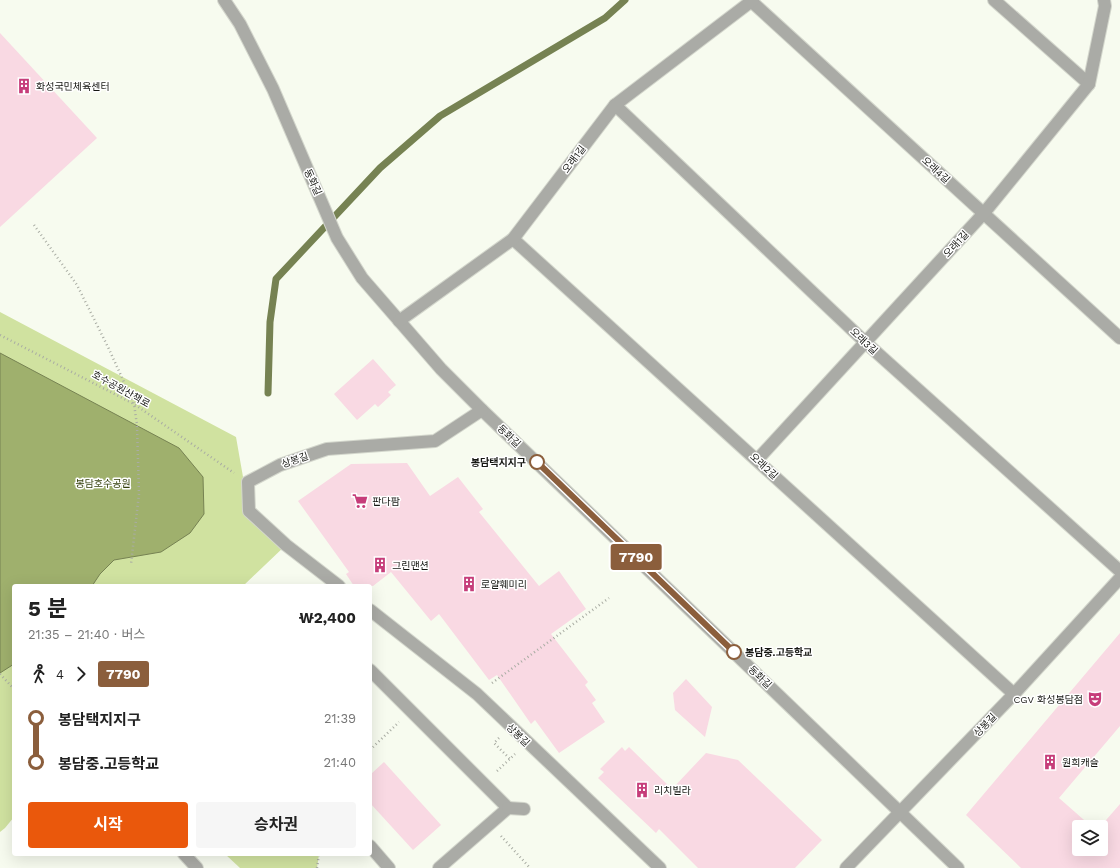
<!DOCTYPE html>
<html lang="ko">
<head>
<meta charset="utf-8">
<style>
	body { margin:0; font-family:"Work Sans","Noto Sans KR",sans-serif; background:#f6f6f6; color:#222; height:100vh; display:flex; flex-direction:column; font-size:15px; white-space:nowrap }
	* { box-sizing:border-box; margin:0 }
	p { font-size:13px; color:#767676 }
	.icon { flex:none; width:22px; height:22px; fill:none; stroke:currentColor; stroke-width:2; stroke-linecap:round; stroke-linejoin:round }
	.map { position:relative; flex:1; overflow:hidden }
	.details { position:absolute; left:12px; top:584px; width:360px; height:272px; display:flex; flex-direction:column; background:#fff; border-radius:4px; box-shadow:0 4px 16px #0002 }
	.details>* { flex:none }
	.badge { padding:0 8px; border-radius:3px; font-size:14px; line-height:26px }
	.fabs { position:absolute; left:1072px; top:820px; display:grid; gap:8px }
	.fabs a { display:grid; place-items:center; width:36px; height:36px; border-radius:4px; background:#fff; box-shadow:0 4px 16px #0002; font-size:20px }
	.map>.badge { position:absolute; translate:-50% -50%; box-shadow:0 0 0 2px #fff }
	.legs { display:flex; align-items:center; gap:6px; height:44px; padding:0 16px; font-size:13px }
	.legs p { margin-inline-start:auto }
	.head { display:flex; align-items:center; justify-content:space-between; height:68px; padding:0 16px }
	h1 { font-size:22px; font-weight:700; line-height:30px }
	.primary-button { display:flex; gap:8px; margin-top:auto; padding:8px 16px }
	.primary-button a { flex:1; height:46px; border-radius:4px; background:#ea580c; color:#fff; font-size:16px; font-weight:700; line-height:46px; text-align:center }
	.primary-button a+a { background:#f6f6f6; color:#222 }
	ul { padding:0 16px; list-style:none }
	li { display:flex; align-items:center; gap:14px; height:44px; font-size:15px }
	li i { display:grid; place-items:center; width:6px; height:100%; margin:0 5px; background:currentColor }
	li i::after { content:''; width:10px; height:10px; margin:-5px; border:3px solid; border-radius:50%; background:#fff }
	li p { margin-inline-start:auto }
	li:first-child i { background:linear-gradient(#0000 50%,currentColor 0) }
	li:last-child i { background:linear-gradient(currentColor 50%,#0000 0) }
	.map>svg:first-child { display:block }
</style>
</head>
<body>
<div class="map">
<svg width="1120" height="868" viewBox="0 0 1120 868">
	<rect width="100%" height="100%" fill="#f7fbef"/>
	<g fill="#d0e2a0">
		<path d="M 0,312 L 236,437 L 249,511 L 286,545 L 243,586 L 14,586 L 14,817 L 5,828 L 0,832 Z"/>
		<path d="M 225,854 L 319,854 L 317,868 L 240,868 Z"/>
	</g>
	<path fill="#9fb06d" stroke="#768252" d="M 0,353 L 179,448 L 203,477 L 204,514 L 190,533 L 161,552 L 114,560 L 100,574 L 92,586 L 14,586 L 14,664 L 0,673 Z"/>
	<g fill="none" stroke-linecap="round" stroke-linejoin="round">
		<path stroke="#768252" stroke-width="7" d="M 268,393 L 270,322 L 276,279 L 380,168 L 440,116 L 605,18 L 625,0"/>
	</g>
	<g fill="#f9d9e3">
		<path d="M 0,33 L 97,138 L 0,227 Z"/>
		<path d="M 373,359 L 396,385 L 388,392 L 391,395 L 378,407 L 375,404 L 357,420 L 334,394 Z"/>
		<path d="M 407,463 L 430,496 L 458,477 L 483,509 L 479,512 L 539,586 L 559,571 L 586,609 L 551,634 L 588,682 L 585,685 L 596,700 L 592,703 L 605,722 L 559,753 L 535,720 L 531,724 L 497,675 L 489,680 L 439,614 L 431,621 L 391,572 L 373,586 L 354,586 L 346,574 L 349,572 L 298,501 L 351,464 Z"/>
		<path d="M 1120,633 L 1120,726 L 1059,798 L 1092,827 L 1079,827 L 1079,849 L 1101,849 L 1100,827 L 1120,804 L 1120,868 L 1021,868 L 966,815 Z"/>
		<path d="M 686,679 L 712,707 L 705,737 L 675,710 L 673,693 Z"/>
		<path d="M 622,747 L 625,751 L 629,747 L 672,789 L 706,753 L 738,760 L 822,840 L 795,868 L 698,868 L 659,829 L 656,833 L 598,778 L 604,772 L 600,769 Z"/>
		<path d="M 384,762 L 441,825 L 413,850 L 370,803 L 370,775 Z"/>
	</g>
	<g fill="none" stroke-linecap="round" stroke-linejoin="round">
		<defs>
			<g id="minor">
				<path d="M 224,0 L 240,24 L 273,89 L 337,238 L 362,278 L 441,369 L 482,410 L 958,868"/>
				<path d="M 994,0 L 1089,84"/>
				<path d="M 751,1 L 1120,338"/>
				<path d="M 615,105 L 865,342 L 1120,571"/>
				<path d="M 513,239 L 1014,694"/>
				<path d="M 399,321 L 513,239 L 615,105 L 753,0"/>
				<path d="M 757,460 L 984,213 L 1089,84 L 1105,6 L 1104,0"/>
				<path d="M 339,586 L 286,545 L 249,511 L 248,482 L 280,465 L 327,449 L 435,441 L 482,410"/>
				<path d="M 370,610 L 477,694 L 660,868"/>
				<path d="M 370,670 L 508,808 L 439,868"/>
				<path d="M 508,808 L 524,809"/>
				<path d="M 370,846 L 389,868"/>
				<path d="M 184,854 L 197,868"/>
				<path d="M 846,868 L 1014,694 L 1120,578"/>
			</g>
		</defs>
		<use href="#minor" stroke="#d3d6cc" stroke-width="14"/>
		<g stroke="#a9aca3" stroke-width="2.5" stroke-dasharray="1 3" stroke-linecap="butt">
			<path d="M 34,225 L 77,285 L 108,347 L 134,404 L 137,425 L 139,494 L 131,564"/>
			<path d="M 0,335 L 134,404 L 234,473"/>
			<path d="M 0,674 L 14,689"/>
			<path d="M 492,683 L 609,598"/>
			<path d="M 499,738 L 494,743 L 510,759"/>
			<path d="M 370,750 L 399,722"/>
			<path d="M 497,771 L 515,754"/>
			<path d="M 501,836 L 530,868"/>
			<path d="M 317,868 L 319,854"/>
		</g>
		<use href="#minor" stroke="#aaaba6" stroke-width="12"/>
	</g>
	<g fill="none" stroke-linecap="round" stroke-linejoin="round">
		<defs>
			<path id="line-1" d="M 537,462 L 734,652"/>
		</defs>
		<use href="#line-1" stroke="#fff" stroke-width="9"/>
		<use href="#line-1" stroke="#8b5e3c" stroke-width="6"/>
	</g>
	<defs>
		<symbol id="building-bare" viewBox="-9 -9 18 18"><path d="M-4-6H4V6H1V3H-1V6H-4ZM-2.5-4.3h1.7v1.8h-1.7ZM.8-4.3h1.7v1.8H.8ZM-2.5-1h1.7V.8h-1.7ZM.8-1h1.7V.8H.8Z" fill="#c63d7a" stroke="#fff" stroke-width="2.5" paint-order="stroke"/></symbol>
		<symbol id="supermarket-bare" viewBox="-9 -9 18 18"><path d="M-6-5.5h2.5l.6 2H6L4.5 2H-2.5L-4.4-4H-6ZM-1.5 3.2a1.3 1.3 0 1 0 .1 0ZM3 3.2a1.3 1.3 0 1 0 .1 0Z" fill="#c63d7a" stroke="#fff" stroke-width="2.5" paint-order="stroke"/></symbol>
		<symbol id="theatre-bare" viewBox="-9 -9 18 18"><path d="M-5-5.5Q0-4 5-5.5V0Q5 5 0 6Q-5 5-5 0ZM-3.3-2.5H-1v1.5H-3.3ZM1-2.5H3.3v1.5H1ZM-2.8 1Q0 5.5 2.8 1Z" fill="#c63d7a" stroke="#fff" stroke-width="2.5" paint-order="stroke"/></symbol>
	</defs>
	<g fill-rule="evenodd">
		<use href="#building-bare" x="13" y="75" width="22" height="22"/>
		<use href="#supermarket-bare" x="349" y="490" width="22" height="22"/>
		<use href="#building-bare" x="369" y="554" width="22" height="22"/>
		<use href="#building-bare" x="458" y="573" width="22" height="22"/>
		<use href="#theatre-bare" x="1084" y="688" width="22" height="22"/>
		<use href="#building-bare" x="1039" y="751" width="22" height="22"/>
		<use href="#building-bare" x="631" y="779" width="22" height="22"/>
	</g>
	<g fill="#fff" stroke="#8b5e3c" stroke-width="2">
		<circle cx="537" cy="462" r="7"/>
		<circle cx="734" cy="652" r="7"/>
	</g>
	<g text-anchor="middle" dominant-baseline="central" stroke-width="3" stroke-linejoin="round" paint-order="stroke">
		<g font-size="10" fill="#151612" stroke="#fff" text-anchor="start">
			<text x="36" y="86">화성국민체육센터</text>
			<text x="372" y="501">판다팜</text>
			<text x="392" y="565">그린맨션</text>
			<text x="481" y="584">로얄훼미리</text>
			<text x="1083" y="699" text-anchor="end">CGV 화성봉담점</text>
			<text x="1062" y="762">원희캐슬</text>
			<text x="654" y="790">리치빌라</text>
		</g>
		<g font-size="10" fill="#151612" stroke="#fff">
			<text transform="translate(574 159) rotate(-53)">오래1길</text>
			<text transform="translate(936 170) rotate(42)">오래4길</text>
			<text transform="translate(313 182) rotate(65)">동화길</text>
			<text transform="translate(956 244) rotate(-47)">오래1길</text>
			<text transform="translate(864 341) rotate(43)">오래3길</text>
			<text transform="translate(121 389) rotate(29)">호수공원산책로</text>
			<text transform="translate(509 436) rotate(44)">동화길</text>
			<text transform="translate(295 460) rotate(-19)">상봉길</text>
			<text transform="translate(764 466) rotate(42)">오래2길</text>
			<text transform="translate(760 677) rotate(44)">동화길</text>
			<text transform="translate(985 725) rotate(-46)">상봉길</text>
			<text transform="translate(518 735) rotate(44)">상봉길</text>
		</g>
		<g font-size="10" font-weight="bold" fill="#151612" stroke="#fff" text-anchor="end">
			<text x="526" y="462">봉담택지지구</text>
			<text x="745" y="652" text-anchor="start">봉담중.고등학교</text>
		</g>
		<g font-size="10" fill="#35400c" stroke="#fff">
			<text x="103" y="483">봉담호수공원</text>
		</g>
	</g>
</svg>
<div class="fabs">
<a><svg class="icon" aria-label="layers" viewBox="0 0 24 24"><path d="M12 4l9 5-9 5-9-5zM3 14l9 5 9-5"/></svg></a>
</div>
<b class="badge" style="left:636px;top:557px;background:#8b5e3c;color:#fff">7790</b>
<section class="details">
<div class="head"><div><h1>5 분</h1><p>21:35 – 21:40 · 버스</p></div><b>₩2,400</b></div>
<div class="legs"><svg class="icon" aria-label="walk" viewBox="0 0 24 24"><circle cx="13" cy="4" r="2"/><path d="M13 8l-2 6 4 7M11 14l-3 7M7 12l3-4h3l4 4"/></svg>4<svg class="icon" aria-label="forward" viewBox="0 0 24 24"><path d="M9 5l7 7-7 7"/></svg><b class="badge" style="background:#8b5e3c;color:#fff">7790</b></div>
<ul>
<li><i style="color:#8b5e3c"></i><b>봉담택지지구</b><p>21:39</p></li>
<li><i style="color:#8b5e3c"></i><b>봉담중.고등학교</b><p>21:40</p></li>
</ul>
<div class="primary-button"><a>시작</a><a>승차권</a></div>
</section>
</div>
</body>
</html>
